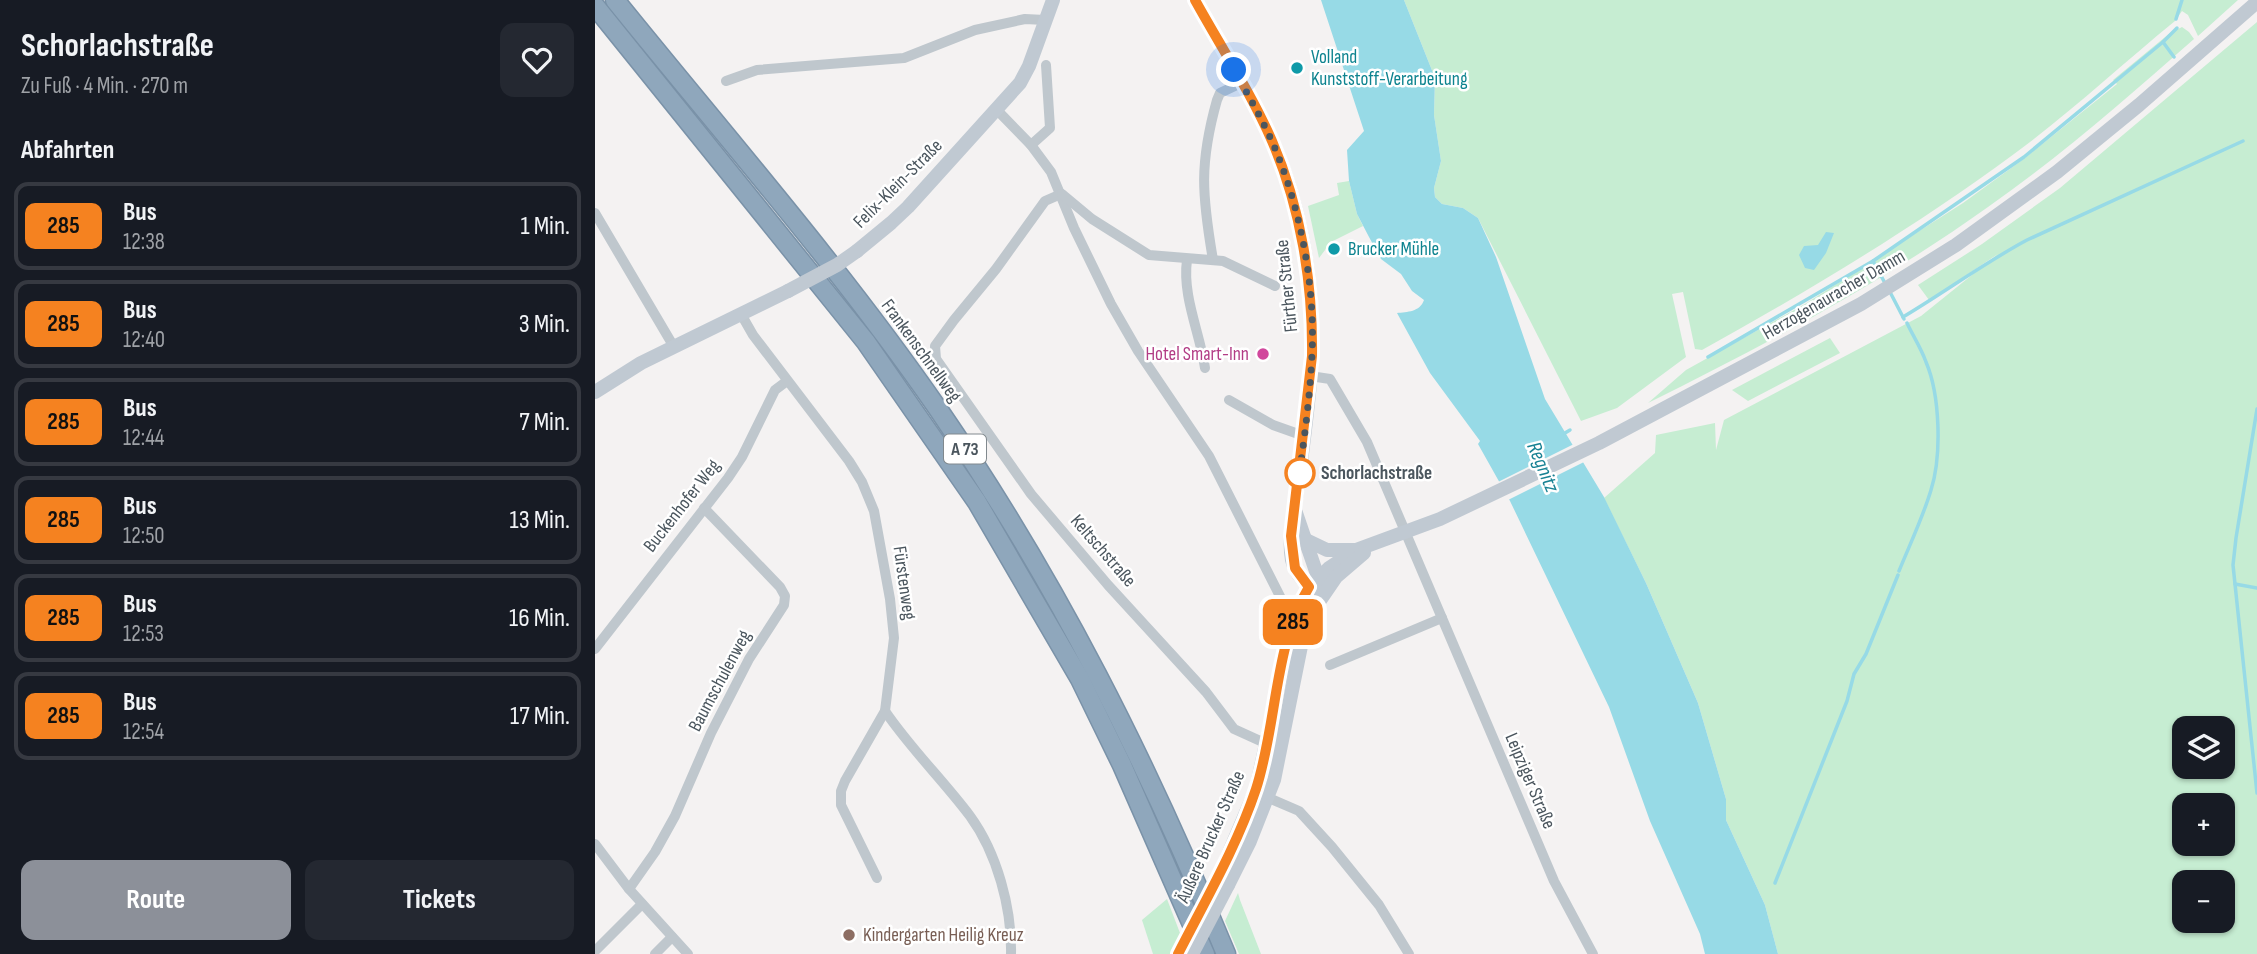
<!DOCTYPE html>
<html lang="de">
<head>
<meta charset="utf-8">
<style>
	body { margin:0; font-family:"Sofia Sans Condensed",sans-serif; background:#242831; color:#f1f3f6; height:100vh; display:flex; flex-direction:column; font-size:26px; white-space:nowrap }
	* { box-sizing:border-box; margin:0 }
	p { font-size:23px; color:#9ea1a6 }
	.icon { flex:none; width:38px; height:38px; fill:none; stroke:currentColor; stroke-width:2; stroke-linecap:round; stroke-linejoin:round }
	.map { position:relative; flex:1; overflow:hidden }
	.details { display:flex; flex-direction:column; background:#171b24; width:595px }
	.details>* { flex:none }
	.badge { padding:0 14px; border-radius:10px; font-size:24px; line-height:46px }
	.buttons { position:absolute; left:1577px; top:716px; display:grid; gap:14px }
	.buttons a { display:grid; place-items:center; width:63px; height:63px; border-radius:14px; background:#171b24; box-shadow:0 2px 5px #0004; font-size:35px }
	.you { position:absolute; width:35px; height:35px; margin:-18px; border:5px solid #fff; border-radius:50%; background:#1a73e8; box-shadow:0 0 0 10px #1a73e833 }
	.map>.badge { position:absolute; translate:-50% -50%; box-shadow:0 0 0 4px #fff }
	h2 { padding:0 21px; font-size:26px; line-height:63px }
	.round { display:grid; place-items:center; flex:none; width:74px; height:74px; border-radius:14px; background:#242831 }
	.headline { display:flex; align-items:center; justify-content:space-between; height:119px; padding:0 21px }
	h1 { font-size:33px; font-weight:700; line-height:52px }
	.action { display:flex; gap:14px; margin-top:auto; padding:14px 21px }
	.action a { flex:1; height:80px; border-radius:14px; background:#8c9099; color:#fff; font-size:28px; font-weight:700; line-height:80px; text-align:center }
	.action a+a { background:#242831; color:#f1f3f6 }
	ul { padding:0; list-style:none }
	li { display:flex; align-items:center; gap:21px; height:88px; margin:0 14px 10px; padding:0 7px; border:4px solid #363941; border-radius:14px }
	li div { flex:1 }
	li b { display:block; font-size:26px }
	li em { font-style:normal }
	li .badge { min-width:77px; font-weight:700; text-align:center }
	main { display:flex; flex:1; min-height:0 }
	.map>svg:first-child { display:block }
</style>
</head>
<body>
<main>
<section class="details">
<div class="headline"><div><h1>Schorlachstraße</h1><p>Zu Fuß · 4 Min. · 270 m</p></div><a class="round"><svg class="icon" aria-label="heart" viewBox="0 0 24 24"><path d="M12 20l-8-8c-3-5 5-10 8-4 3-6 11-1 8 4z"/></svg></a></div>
<h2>Abfahrten</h2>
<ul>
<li><span class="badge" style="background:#f58220;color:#111">285</span><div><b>Bus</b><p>12:38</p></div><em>1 Min.</em></li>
<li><span class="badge" style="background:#f58220;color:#111">285</span><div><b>Bus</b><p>12:40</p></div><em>3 Min.</em></li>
<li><span class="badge" style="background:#f58220;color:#111">285</span><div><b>Bus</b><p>12:44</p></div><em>7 Min.</em></li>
<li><span class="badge" style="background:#f58220;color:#111">285</span><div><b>Bus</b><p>12:50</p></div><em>13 Min.</em></li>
<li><span class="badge" style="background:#f58220;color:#111">285</span><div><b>Bus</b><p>12:53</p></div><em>16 Min.</em></li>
<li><span class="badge" style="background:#f58220;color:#111">285</span><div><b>Bus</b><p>12:54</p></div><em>17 Min.</em></li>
</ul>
<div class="action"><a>Route</a><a>Tickets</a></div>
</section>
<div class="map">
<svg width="1662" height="954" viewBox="0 0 1662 954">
	<rect width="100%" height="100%" fill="#f4f2f2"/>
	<g fill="#c6edd2" fill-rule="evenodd">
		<path d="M 809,0 L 1643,0 L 1603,36 L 1593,15 L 1587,11 L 1580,21 C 1526,65 1475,113 1419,154 C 1320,227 1215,290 1107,350 L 1100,349 L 1088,292 L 1077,294 L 1091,357 L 1022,408 L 986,421 L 883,218 L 868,208 L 847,204 L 840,197 L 839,188 L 846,161 L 839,115 L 840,78 Z"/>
		<path d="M 1662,22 L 1662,954 L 1183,954 L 1170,905 L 1131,820 L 1131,799 L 1103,703 L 1051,583 L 1009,498 L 1060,453 L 1061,435 L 1120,423 L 1121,450 L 1129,420 L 1326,316 L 1403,254 L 1334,300 L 1323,285 L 1387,244 L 1465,188 ZM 1589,728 L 1628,728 L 1628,766 L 1589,766 ZM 1589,805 L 1628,805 L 1628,844 L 1589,844 ZM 1589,882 L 1628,882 L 1628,920 L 1589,920 Z"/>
		<path d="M 1587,27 L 1594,32 L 1599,39 C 1532,98 1466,156 1393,207 C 1287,283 1170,345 1053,403 L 1091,370 L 1210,304 L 1368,203 L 1430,158 L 1522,84 L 1518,80 L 1575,33 Z"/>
		<path d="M 754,181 L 762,214 L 768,226 L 736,242 L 724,258 L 713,206 L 744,195 L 742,183 Z"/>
		<path d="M 1235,338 L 1245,353 L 1153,401 L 1137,390 Z"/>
		<path d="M 643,893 L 645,900 L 666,954 L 644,954 L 630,921 Z"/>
		<path d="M 572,899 L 593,954 L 558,954 L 547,920 Z"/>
	</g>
	<g fill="#97dae6">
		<path d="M 726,0 L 809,0 L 840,78 L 839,115 L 846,161 L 839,188 L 840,197 L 847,204 L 868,208 L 883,218 L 901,257 L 950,399 L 1009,497 L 1051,583 L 1103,703 L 1131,799 L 1131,820 L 1170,905 L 1183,954 L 1110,954 L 1105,934 L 1055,821 L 1014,707 L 915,501 L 883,444 L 885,441 L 835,373 L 802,313 C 812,312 825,312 829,300 L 817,291 L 806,274 L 786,259 L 774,237 L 762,214 L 754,181 L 752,150 L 769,131 Z"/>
		<path d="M 1231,232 L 1239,233 L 1231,253 L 1219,270 L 1210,268 L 1204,255 L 1209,246 L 1223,245 Z"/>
	</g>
	<path fill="#f4f2f2" d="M 981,443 L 991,461 L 911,501 L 901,483 Z"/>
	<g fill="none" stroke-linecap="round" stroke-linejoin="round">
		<g stroke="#97dae6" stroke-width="3.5">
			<path d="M 1581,19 L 1587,0"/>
			<path d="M 1568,42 L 1582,28"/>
			<path d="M 1278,261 L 1429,157 L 1568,42 L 1579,57"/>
			<path d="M 1295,292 L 1309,319"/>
			<path d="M 1308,317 C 1350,292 1389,263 1432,240 L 1648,141"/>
			<path d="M 1113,357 L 1278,261 L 1291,285"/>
			<path d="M 1662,409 L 1641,538 L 1638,565 L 1662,793"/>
			<path d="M 970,433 L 975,430"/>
			<path d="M 1304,571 C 1315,544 1328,517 1336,490 C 1347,455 1345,395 1331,362 C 1326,348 1318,336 1312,323"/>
			<path d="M 1640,584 L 1662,588"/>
			<path d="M 1180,883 L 1252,701 L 1259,674 L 1271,654 L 1303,575"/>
		</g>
		<defs>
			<g id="highway">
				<path d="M 20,0 C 129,135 244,266 343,409 C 462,582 551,760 631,954"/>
				<path d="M 0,6 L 271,342 L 382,502 L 485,679 L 527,765 L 610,954"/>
			</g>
		</defs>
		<use href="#highway" stroke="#7a92a8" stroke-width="21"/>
		<g stroke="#bfc7cd" stroke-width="10">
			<path d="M 131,81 L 162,70 L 309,58 L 380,30 L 430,19 L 450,20"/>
			<path d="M 402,110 L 436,145 L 456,172 L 479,228 L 516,304 L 543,351 L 614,456 L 698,622"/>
			<path d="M 436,145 L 455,128 L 451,65"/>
			<path d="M 466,194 L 450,201 L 401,269 L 359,320 L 340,346 L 341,359 L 436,494 L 513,585 L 611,692 L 639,729 L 672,744"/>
			<path d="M 467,194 L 497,219 L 554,255 L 628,261 L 680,286"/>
			<path d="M 0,213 L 79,347"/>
			<path d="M 592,260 C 587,296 605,333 610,368"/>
			<path d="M 618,260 C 607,195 604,164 622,100 L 625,93 L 646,83"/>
			<path d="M 146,314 L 158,335 L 254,461 L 267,482 L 279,511 L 295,599 L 299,638 L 290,711 L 250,781 L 246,791 L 246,805 L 282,878"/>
			<path d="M 715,376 L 735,379 L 772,442 L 959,881 L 998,954"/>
			<path d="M 634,400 L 678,425 L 709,436"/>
			<path d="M 0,649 L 133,478 L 147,457 L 180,390 L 192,381"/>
			<path d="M 735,665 L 847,618"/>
			<path d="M 290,711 C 315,748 348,780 375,816 C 402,853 417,908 416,954"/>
			<path d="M 674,798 L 704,811 L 737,847 L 784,905 L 814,954"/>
			<path d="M 0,844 L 34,889 L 93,954"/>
			<path d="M 34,889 L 60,852 L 80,816 L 116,733 L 154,659 L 189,605 L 190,596 L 185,587 L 109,508"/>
			<path d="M 0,951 L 47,904"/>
			<path d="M 60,954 L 77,937"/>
		</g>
		<g stroke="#c0c9d2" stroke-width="14">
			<path d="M 600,0 C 626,46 655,92 677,140 C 706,205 719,282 717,354 C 715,399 708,446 702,491 C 699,514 693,537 697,560 C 701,577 713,587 729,593"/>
			<path d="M 262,251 L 296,223 L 313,207 L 425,83 L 434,66 L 458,0"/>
			<path d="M 0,392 L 46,363 L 193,291"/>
			<path d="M 701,513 L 726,586"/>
			<path d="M 709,539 L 732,550 L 759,550"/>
			<path d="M 627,869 L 661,789 L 698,622 L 714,587 L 734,568 L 761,550 L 845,519 L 1004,443 L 1266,304 L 1361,245 L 1462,172 L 1544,105 L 1662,2"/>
			<path d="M 633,885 L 655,841 L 679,780 L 707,641 L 717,612 L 741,577 L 769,553"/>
		</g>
		<use href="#highway" stroke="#8fa7bc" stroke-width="18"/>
		<g stroke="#c0c9d2" stroke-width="14">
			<path d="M 193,291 L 242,265 L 262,251"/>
			<path d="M 583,954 L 627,869"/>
			<path d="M 597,954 L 633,885"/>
		</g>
	</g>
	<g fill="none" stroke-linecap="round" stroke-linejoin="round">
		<defs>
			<path id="line" d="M 583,954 C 610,901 642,846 661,789 C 682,725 679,644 714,587 L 700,568 L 696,536 L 717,356 C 718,284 706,208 677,141 C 656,93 626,47 600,0"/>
		</defs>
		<use href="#line" stroke="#fff" stroke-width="16"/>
		<use href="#line" stroke="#f58220" stroke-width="10"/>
		<path stroke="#4b565e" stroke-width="7" stroke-dasharray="0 12.6" d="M 639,70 C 656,100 673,129 685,161 C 708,221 720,291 717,355 C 715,397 709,441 703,483 L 705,473"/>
	</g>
	<g fill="#0f9aa8" stroke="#fff" stroke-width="2.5">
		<circle cx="702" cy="68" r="7"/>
		<circle cx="739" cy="249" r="7"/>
	</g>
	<circle fill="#d1479c" stroke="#fff" stroke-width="2.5" cx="668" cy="354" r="7"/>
	<circle fill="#fff" stroke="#f58220" stroke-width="3.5" cx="705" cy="473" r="14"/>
	<circle fill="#8d6e63" stroke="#fff" stroke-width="2.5" cx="254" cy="935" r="7"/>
	<g text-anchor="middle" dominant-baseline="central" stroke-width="5" stroke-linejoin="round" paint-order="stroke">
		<rect fill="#fff" stroke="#81898e" stroke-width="2" x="349" y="434.5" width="42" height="29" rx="5"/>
		<g font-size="18" font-weight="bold" fill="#4b565e">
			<text x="370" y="449">A 73</text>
		</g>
		<g font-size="19" fill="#0d838f" stroke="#fff" text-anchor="start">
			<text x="716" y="57">Volland<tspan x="716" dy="22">Kunststoff-Verarbeitung</tspan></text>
			<text x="753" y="249">Brucker Mühle</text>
		</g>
		<g font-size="19" fill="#4b565e" stroke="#fff">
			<text transform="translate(303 184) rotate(-45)">Felix-Klein-Straße</text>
			<text transform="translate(692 286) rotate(-96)">Fürther Straße</text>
			<text transform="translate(1239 295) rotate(-30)">Herzogenauracher Damm</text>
			<text transform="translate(326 351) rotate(54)">Frankenschnellweg</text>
			<text transform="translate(87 506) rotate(-52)">Buckenhofer Weg</text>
			<text transform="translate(508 551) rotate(49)">Keltschstraße</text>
			<text transform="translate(309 583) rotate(82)">Fürstenweg</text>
			<text transform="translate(125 681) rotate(-62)">Baumschulenweg</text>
			<text transform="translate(935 781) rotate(67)">Leipziger Straße</text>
			<text transform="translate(616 837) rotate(-66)">Äußere Brucker Straße</text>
		</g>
		<g font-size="19" fill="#b23c85" stroke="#fff" text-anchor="end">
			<text x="654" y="354">Hotel Smart-Inn</text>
		</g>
		<g font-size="19" font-weight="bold" fill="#4b565e" stroke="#fff" text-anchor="start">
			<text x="726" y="473">Schorlachstraße</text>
		</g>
		<g font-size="19" fill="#785e54" stroke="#fff" text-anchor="start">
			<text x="268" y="935">Kindergarten Heilig Kreuz</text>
		</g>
		<g font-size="21" font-style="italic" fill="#188294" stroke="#fff">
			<text transform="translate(948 467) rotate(67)">Regnitz</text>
		</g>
	</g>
</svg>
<div class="buttons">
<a><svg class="icon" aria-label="layers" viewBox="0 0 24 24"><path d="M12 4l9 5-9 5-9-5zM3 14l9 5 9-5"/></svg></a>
<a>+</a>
<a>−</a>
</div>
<div class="you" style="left:639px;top:70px"></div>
<b class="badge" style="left:698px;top:622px;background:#f58220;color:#111">285</b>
</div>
</main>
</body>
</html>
